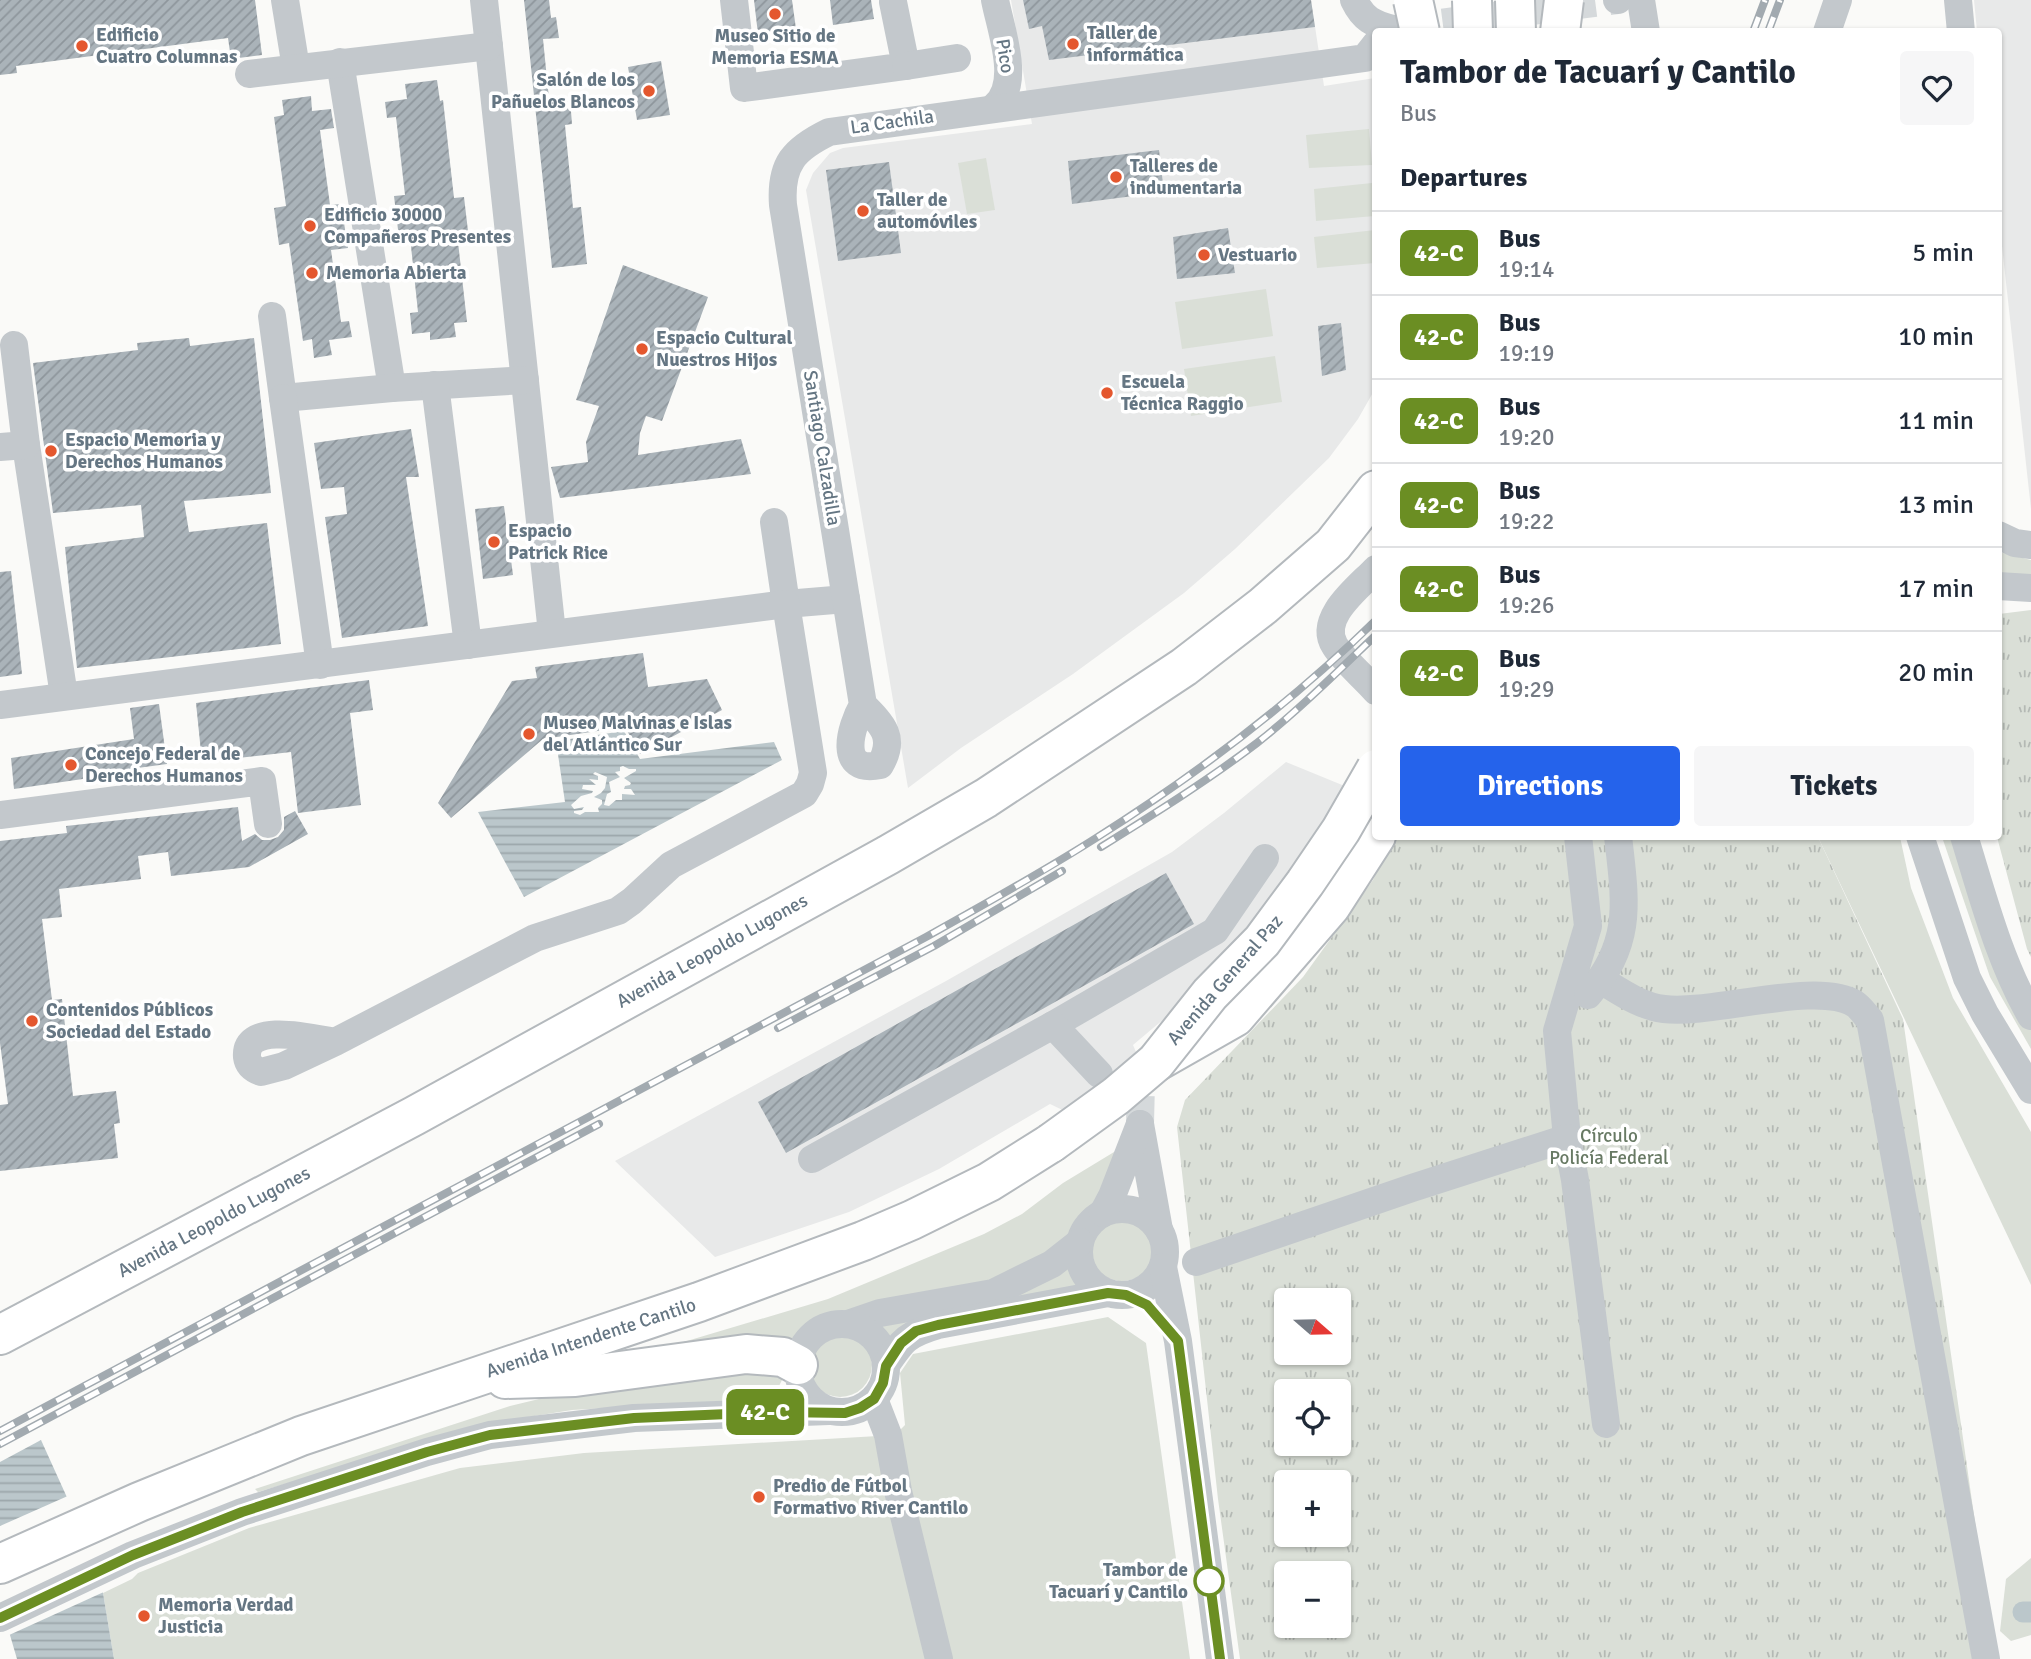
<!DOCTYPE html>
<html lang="en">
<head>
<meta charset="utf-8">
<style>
	body { margin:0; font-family:Signika,sans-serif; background:#f6f6f7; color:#1f2937; height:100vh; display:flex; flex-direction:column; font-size:26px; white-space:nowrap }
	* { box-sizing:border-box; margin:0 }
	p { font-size:23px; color:#747a83 }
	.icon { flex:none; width:38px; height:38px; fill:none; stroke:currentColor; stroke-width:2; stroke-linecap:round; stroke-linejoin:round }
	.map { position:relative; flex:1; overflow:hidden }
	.side { position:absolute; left:1372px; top:28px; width:630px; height:812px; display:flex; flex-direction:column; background:#fff; border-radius:7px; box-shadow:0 2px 5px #0004 }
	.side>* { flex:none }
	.badge { padding:0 14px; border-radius:10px; font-size:24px; line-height:46px }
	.needle { width:46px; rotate:110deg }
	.controls { position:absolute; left:1274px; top:1288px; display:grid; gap:14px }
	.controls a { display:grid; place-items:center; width:77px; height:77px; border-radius:7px; background:#fff; box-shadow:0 2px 5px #0004; font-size:35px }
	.map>.badge { position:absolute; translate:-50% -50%; box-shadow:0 0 0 4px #fff }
	h2 { padding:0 28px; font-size:26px; line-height:63px }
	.round { display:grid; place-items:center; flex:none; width:74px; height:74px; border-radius:7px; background:#f6f6f7 }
	.overview { display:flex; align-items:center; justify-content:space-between; height:119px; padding:0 28px }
	h1 { font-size:33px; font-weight:700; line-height:52px }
	.action { display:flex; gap:14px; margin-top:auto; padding:14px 28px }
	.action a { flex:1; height:80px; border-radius:7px; background:#2563eb; color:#fff; font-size:28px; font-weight:700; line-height:80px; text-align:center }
	.action a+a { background:#f6f6f7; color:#1f2937 }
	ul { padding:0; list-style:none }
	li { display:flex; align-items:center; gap:21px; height:84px; padding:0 28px; border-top:2px solid #e0e1e3 }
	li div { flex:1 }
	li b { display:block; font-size:26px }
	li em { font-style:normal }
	li .badge { min-width:77px; font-weight:700; text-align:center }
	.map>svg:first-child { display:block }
</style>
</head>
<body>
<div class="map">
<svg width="2031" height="1659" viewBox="0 0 2031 1659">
	<defs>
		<pattern id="park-tufts" width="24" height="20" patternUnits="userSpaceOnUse" patternTransform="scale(1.75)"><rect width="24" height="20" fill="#dadfd7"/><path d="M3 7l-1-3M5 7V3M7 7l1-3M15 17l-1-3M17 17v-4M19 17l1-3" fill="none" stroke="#b4b9b4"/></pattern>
		<pattern id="water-rules" width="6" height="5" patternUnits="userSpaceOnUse" patternTransform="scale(1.75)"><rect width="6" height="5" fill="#bbc7cb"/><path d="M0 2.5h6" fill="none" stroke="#9ca6aa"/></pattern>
		<pattern id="building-hatch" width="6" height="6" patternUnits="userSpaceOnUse" patternTransform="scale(1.75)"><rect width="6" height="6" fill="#aab3b9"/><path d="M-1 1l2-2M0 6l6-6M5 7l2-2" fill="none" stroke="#8e969c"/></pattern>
	</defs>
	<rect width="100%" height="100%" fill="#fafaf8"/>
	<g fill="#e8e9e9">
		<path d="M 1011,0 L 1311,0 L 1324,86 L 1375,78 L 1375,389 L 1358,419 L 1329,458 L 1235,549 L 1184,593 L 1073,674 L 961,748 L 908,788 L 806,190 L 813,173 L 830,153 L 843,148 L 1032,124 Z"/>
		<path d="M 1974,0 L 2031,0 L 2031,509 L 1999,219 L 1998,32 L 1977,31 Z"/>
		<path d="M 1286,762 L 1347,787 L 1248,937 L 1197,991 L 1133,1045 L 1139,1059 L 1075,1116 L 1050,1104 L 939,1169 L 849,1212 L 715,1257 L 615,1161 L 946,981 L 1172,852 L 1224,813 Z"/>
	</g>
	<g fill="#dadfd7">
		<path d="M 1369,129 L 1372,165 L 1309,168 L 1306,135 Z"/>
		<path d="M 986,158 L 995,210 L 967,214 L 958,163 Z"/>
		<path d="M 1372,183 L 1375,216 L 1316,221 L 1314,189 Z"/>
		<path d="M 1375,230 L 1375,263 L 1317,268 L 1314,237 Z"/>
		<path d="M 1266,289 L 1273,336 L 1182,349 L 1175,302 Z"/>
		<path d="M 1275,356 L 1282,402 L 1191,416 L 1184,369 Z"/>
		<path d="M 1999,552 L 2031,560 L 2031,575 L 1999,573 Z"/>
		<path d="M 1818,837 L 1900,837 L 1911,888 L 1953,998 L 2031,1132 L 2031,1285 Z"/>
		<path d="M 1942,837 L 1954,837 L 1978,922 L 2031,1030 L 2031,1049 L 1990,977 Z"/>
		<path d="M 1119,1149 C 1104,1187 1089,1227 1055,1253 C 1016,1283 926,1298 876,1306 C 856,1310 831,1310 813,1320 C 802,1326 795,1337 789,1348 L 660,1349 L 828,1299 L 984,1234 L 1022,1214 L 1063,1183 Z"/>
		<path d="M 1130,1214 C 1204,1261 1100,1320 1088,1246 C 1098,1226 1107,1218 1130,1214 Z"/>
		<path d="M 1072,1258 L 1077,1276 L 1086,1288 L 893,1341 L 875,1325 Z"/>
		<path d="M 1108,1317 L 1146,1343 L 1190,1659 L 114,1659 L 103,1593 L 132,1579 L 138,1573 L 249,1528 L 460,1468 L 584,1453 L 895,1435 L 905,1425 L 900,1373 L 913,1354 Z"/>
		<circle cx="840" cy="1365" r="32"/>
		<path d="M 766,1360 L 784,1376 L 777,1390 L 761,1399 L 572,1410 L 491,1423 L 258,1492 L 255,1489 L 510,1406 L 593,1386 Z"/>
		<path d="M 2031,1558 L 2031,1635 L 2011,1641 L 2000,1631 L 2006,1579 Z"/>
	</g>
	<g fill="url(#park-tufts)" fill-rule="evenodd">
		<path d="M 2031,610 L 2031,957 L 2027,949 L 1997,837 L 1998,836 L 1999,614 Z"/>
		<path d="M 1393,837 L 1818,837 L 1903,1019 L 1993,1648 L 1997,1659 L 1240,1659 L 1218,1499 L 1177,1127 L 1185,1100 L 1303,977 L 1373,880 ZM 1286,1300 L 1339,1300 L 1339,1353 L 1286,1353 ZM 1286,1391 L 1339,1391 L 1339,1444 L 1286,1444 ZM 1286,1482 L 1339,1482 L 1339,1535 L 1286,1535 ZM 1286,1573 L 1339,1573 L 1339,1626 L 1286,1626 Z"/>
	</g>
	<g fill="url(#water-rules)" fill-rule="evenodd">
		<path d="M 624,731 L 640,759 L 774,742 L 782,760 L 524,897 L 478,812 L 565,802 L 556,741 ZM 623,766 L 629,769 L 636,769 L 636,771 L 624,778 L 631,783 L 630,785 L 625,786 L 624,789 L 631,789 L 635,795 L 622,794 L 622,800 L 616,800 L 609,806 L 604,805 L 607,794 L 611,792 L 609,782 L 620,777 L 615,772 L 620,771 L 620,767 ZM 595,772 L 607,777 L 605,788 L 601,793 L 594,797 L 602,800 L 602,804 L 598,808 L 599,812 L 585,812 L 580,815 L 574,813 L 574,811 L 582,810 L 584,807 L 574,809 L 571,805 L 581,796 L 592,793 L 593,791 L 582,789 L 583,785 L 596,785 L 589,779 L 598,780 L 598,776 L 593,774 Z"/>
		<path d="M 41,1440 L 94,1557 L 103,1593 L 114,1659 L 17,1659 L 0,1601 L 0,1462 Z"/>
	</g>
	<path fill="#fafaf8" d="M 70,1495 L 97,1556 L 106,1591 L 7,1636 L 0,1612 L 0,1526 Z"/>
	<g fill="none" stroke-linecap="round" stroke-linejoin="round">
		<path stroke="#bbc7cb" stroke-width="21" d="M 2023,1612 L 2031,1612"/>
	</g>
	<g fill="url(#building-hatch)">
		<path d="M 0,0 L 255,0 L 262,55 L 231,59 L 228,38 L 16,66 L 17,73 L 0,75 Z"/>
		<path d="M 524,0 L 549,0 L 551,18 L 556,17 L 559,38 L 543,39 L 549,99 L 570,99 L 572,124 L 565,125 L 573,208 L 581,207 L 587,264 L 552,268 Z"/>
		<path d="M 754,0 L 792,0 L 796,29 L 758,34 Z"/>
		<path d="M 830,0 L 871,0 L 874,19 L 833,25 Z"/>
		<path d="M 1023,0 L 1311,0 L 1315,27 L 1049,60 L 1042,26 L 1029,29 Z"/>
		<path d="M 661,61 L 670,115 L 637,120 L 628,67 Z"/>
		<path d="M 437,80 L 440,101 L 443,100 L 454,198 L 464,197 L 468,231 L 457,233 L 467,322 L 454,323 L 456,337 L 430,340 L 430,332 L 412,334 L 410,313 L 418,312 L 410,237 L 399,238 L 394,196 L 405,195 L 396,117 L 387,118 L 385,102 L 407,99 L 405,84 Z"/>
		<path d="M 311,96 L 312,111 L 331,109 L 334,128 L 320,130 L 330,205 L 341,204 L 348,248 L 331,250 L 341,322 L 349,321 L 352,337 L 329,340 L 332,355 L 314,358 L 312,339 L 303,341 L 289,243 L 279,245 L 274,208 L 286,206 L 274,117 L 284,115 L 282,100 Z"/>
		<path d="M 1159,150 L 1164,192 L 1072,204 L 1068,161 Z"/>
		<path d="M 889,162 L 901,253 L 838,261 L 826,170 Z"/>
		<path d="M 1228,228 L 1235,273 L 1177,279 L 1173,237 Z"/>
		<path d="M 623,265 L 708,297 L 662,421 L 646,416 L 640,433 L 638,455 L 741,439 L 751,474 L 560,498 L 551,467 L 588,462 L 586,442 L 599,406 L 576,400 Z"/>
		<path d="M 1341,323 L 1346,370 L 1322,376 L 1318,326 Z"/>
		<path d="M 189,338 L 190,346 L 254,338 L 271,493 L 184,501 L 189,532 L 267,523 L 281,644 L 77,668 L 65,547 L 144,537 L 141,505 L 53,513 L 33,363 L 138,350 L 137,343 Z"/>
		<path d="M 411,429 L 419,477 L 406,477 L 428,626 L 342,638 L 325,517 L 347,514 L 344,487 L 321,489 L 314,443 Z"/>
		<path d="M 504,506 L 513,575 L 483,579 L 475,509 Z"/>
		<path d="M 11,571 L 22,674 L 0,677 L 0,572 Z"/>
		<path d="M 643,653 L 648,687 L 707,679 L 722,710 L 640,754 L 625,727 L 543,739 L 451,818 L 438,803 L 512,681 L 537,678 L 535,667 Z"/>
		<path d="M 369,680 L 373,710 L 350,713 L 361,805 L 298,813 L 291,752 L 202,762 L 196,703 Z"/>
		<path d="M 159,704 L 167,764 L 130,769 L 131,772 L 14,789 L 11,758 L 134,739 L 130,708 Z"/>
		<path d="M 238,807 L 242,841 L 255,834 L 262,840 L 270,840 L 278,837 L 284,830 L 284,817 L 295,811 L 308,834 L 249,867 L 171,876 L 168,852 L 138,856 L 141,879 L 59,889 L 62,917 L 42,919 L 52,1000 L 62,999 L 73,1096 L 116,1091 L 120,1123 L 114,1124 L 118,1158 L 0,1171 L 0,1105 L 8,1104 L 0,1043 L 0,841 L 67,833 L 66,826 Z"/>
		<path d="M 1166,873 L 1194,924 L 786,1153 L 758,1102 Z"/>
	</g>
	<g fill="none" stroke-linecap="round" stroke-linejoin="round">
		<g stroke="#d5d9db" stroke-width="28" stroke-dasharray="28 14" stroke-linecap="butt">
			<path d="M 1401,28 L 1617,0"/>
			<path d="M 1140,1124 L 1141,1082 L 1151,1065"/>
		</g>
		<defs>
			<g id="highway">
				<path d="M 1156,1062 L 1235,1017 L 1331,906 L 1376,836"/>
				<path d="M 0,1335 L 414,1116 L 888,855 L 986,798 L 1184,667 L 1263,606 L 1333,545 L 1376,490"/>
				<path d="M 505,1379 L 575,1377 L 746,1354 L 783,1357 L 798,1365"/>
				<path d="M 0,1564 L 139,1502 L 301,1436 L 699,1302 L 863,1241 L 912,1220 L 989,1182 L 1051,1143"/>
			</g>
		</defs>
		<use href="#highway" stroke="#b4b9bd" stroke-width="42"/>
		<g stroke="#c3c8cc" stroke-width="28">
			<path d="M 285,0 L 296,68"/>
			<path d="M 484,0 L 552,633"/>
			<path d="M 734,0 L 744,88 L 906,66 L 893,2"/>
			<path d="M 1354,0 C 1363,19 1373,24 1393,29"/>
			<path d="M 1617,0 L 1618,0"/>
			<path d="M 1641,0 L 1646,32"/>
			<path d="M 1958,0 L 1961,32"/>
			<path d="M 1827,32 L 1838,0"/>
			<path d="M 340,62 L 392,388"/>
			<path d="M 906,66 L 957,58"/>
			<path d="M 249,74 L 489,46"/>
			<path d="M 994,107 C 1022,85 1001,31 995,0"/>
			<path d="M 272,316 L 283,398 L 392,388 L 525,380"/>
			<path d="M 435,385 L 468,645"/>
			<path d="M 283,398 L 320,665"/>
			<path d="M 26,445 L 64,696"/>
			<path d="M 0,447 L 26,445 L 14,345"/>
			<path d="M 774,522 L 786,604 L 846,599"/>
			<path d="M 1998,535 L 2015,543 L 2031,545"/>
			<path d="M 1376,569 C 1359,587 1317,618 1335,646 C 1345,662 1363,676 1376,691"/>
			<path d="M 1998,586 L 2031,588"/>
			<path d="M 0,705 L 786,604 L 813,773 L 810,784 L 804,794 L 671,865 L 632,901 L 618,911 L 535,938 L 335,1042 L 284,1066 L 261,1072 C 253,1069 248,1065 247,1057 C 244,1020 316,1039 335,1042"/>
			<path d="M 863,705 C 850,728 837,774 880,765 C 896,738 883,725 863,705 L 783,205 C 780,164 794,149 829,132 L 1365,58 L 1376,44"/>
			<path d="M 0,815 L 262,781 L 268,824"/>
			<path d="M 1578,836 L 1588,926 L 1557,1031 L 1567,1138 L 1575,1180 L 1606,1424"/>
			<path d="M 1920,836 L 1967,978 L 1985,1014 L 2031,1090"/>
			<path d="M 1964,836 C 1983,897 1999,960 2031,1016"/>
			<path d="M 1601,980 C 1621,992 1640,1006 1664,1009 C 1713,1015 1818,980 1855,1004 C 1861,1008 1865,1015 1870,1020 L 1986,1659"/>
			<path d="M 1588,995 C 1634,942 1625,900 1618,836"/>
			<path d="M 1053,1025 L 1215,931 L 1265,858"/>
			<path d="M 1140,1124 L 1159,1230"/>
			<path d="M 812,1159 L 1053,1025 L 1099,1074"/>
			<circle cx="1122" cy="1252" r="43"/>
			<path d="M 1103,1213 L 1112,1196 L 1140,1124"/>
			<path d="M 1196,1262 L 1412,1188 L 1567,1138"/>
			<path d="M 1163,1267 L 1178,1341 L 1220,1659"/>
			<path d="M 848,1324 L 880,1313 L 993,1293 L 1052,1264 L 1080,1242"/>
			<circle cx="842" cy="1368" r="44"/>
			<path d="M 886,1365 C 903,1340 907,1334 938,1325 L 1108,1293"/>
			<path d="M 874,1399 L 888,1435 L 898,1491 L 939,1659"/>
			<path d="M 0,1618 L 133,1555 L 242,1512 L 427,1452 L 490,1435 L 634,1418 L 829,1411"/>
		</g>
		<use href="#highway" stroke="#fff" stroke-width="38"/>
		<defs>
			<g id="rail">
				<path d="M 1753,32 L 1765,0"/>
				<path d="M 1768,32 L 1780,0"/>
				<path d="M 1101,847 C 1154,814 1207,781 1257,743 C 1299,710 1337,672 1376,635"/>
				<path d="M 778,1028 L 934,946 L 1062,871"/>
				<path d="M 0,1431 L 926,937 C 983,905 1041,873 1096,838 C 1196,775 1291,703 1376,620"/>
				<path d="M 0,1444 L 599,1124"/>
			</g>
		</defs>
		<use href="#rail" stroke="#a2aab0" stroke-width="8"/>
		<use href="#rail" stroke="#fff" stroke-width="5" stroke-dasharray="16" stroke-linecap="butt"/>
		<defs>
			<g id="highway-bridge">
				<path d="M 1413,0 L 1420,32"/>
				<path d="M 1472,0 L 1473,32"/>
				<path d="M 1515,0 L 1516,32"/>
				<path d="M 1560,32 L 1564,0"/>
				<path d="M 1051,1143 L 1116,1096 L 1156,1062 L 1210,994 L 1262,941 L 1305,883 L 1341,830 L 1376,769"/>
			</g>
		</defs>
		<use href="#highway-bridge" stroke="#b4b9bd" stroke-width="42" stroke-linecap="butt"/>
		<use href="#highway-bridge" stroke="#fff" stroke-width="38"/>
	</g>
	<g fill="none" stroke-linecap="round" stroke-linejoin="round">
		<defs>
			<path id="line" d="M 0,1618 L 133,1555 L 242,1512 L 427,1452 L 490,1435 L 634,1418 L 778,1412 L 845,1413 L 860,1408 L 874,1399 L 883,1383 L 886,1366 L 901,1343 L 916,1331 L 938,1325 L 1108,1293 L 1126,1295 L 1147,1305 L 1178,1341 L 1220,1659"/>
		</defs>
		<use href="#line" stroke="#fff" stroke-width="16"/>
		<use href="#line" stroke="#6b8e23" stroke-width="10"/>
	</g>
	<g fill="#e4572e" stroke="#fff" stroke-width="2.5">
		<circle cx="775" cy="14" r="7"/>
		<circle cx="1073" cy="44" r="7"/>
		<circle cx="82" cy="46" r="7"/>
		<circle cx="649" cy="91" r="7"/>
		<circle cx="1116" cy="177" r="7"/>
		<circle cx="863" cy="211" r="7"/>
		<circle cx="310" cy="226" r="7"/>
		<circle cx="1204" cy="255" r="7"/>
		<circle cx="312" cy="273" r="7"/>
		<circle cx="642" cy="349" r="7"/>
		<circle cx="1107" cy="393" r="7"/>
		<circle cx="51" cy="451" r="7"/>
		<circle cx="494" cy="542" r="7"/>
		<circle cx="529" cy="734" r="7"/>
		<circle cx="71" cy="765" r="7"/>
		<circle cx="32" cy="1021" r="7"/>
		<circle cx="759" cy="1497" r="7"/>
		<circle cx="144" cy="1616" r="7"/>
	</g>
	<circle fill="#fff" stroke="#6b8e23" stroke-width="3.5" cx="1209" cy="1581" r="14"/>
	<g text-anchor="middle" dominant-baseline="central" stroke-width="7" stroke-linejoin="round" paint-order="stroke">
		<g font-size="19" font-weight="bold" fill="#657683" stroke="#fff" text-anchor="start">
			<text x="1087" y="33">Taller de<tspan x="1087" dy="22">informática</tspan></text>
			<text x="96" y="35">Edificio<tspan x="96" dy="22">Cuatro Columnas</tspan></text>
			<text x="775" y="36" text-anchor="middle">Museo Sitio de<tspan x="775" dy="22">Memoria ESMA</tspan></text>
			<text x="635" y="80" text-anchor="end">Salón de los<tspan x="635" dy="22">Pañuelos Blancos</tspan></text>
			<text x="1130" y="166">Talleres de<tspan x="1130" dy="22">indumentaria</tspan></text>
			<text x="877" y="200">Taller de<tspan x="877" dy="22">automóviles</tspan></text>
			<text x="324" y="215">Edificio 30000<tspan x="324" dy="22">Compañeros Presentes</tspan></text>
			<text x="1218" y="255">Vestuario</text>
			<text x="326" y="273">Memoria Abierta</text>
			<text x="656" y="338">Espacio Cultural<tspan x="656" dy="22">Nuestros Hijos</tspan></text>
			<text x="1121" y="382">Escuela<tspan x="1121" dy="22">Técnica Raggio</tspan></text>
			<text x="65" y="440">Espacio Memoria y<tspan x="65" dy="22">Derechos Humanos</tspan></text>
			<text x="508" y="531">Espacio<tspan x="508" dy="22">Patrick Rice</tspan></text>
			<text x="543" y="723">Museo Malvinas e Islas<tspan x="543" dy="22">del Atlántico Sur</tspan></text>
			<text x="85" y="754">Concejo Federal de<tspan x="85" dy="22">Derechos Humanos</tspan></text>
			<text x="46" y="1010">Contenidos Públicos<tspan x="46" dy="22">Sociedad del Estado</tspan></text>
			<text x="773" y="1486">Predio de Fútbol<tspan x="773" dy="22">Formativo River Cantilo</tspan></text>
			<text x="158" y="1605">Memoria Verdad<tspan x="158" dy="22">Justicia</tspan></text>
		</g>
		<g font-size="19" fill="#657683" stroke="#fff">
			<text transform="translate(1005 56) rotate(81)">Pico</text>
			<text transform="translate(892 122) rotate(-8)">La Cachila</text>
			<text transform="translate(822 448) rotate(81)">Santiago Calzadilla</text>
			<text transform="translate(712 951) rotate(-29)">Avenida Leopoldo Lugones</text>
			<text transform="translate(1225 980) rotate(-49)">Avenida General Paz</text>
			<text transform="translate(214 1222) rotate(-28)">Avenida Leopoldo Lugones</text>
			<text transform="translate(591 1338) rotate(-18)">Avenida Intendente Cantilo</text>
		</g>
		<g font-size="19" fill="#687a64" stroke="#fff">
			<text x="1609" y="1136">Círculo<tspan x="1609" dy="22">Policía Federal</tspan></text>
		</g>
		<g font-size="19" font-weight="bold" fill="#657683" stroke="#fff" text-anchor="end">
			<text x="1188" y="1570">Tambor de<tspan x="1188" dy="22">Tacuarí y Cantilo</tspan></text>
		</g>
	</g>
</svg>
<div class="controls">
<a><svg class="needle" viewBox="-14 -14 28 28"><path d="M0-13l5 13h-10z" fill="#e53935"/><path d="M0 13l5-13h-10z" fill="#747a83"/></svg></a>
<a><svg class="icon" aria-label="locate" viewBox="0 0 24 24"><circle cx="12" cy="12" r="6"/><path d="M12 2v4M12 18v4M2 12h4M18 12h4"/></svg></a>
<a>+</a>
<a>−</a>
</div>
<b class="badge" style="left:765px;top:1412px;background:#6b8e23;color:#fff">42-C</b>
<section class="side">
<div class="overview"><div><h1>Tambor de Tacuarí y Cantilo</h1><p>Bus</p></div><a class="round"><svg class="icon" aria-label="heart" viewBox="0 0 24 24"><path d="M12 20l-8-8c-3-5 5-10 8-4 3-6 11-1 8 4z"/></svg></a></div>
<h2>Departures</h2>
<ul>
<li><span class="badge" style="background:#6b8e23;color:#fff">42-C</span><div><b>Bus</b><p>19:14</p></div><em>5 min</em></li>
<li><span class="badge" style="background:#6b8e23;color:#fff">42-C</span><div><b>Bus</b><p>19:19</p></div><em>10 min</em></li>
<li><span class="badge" style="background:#6b8e23;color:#fff">42-C</span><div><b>Bus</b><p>19:20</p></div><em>11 min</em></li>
<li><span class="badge" style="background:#6b8e23;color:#fff">42-C</span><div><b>Bus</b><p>19:22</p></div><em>13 min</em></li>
<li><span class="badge" style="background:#6b8e23;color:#fff">42-C</span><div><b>Bus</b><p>19:26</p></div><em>17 min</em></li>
<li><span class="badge" style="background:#6b8e23;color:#fff">42-C</span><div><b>Bus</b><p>19:29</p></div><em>20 min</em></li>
</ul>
<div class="action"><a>Directions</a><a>Tickets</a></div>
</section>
</div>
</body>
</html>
